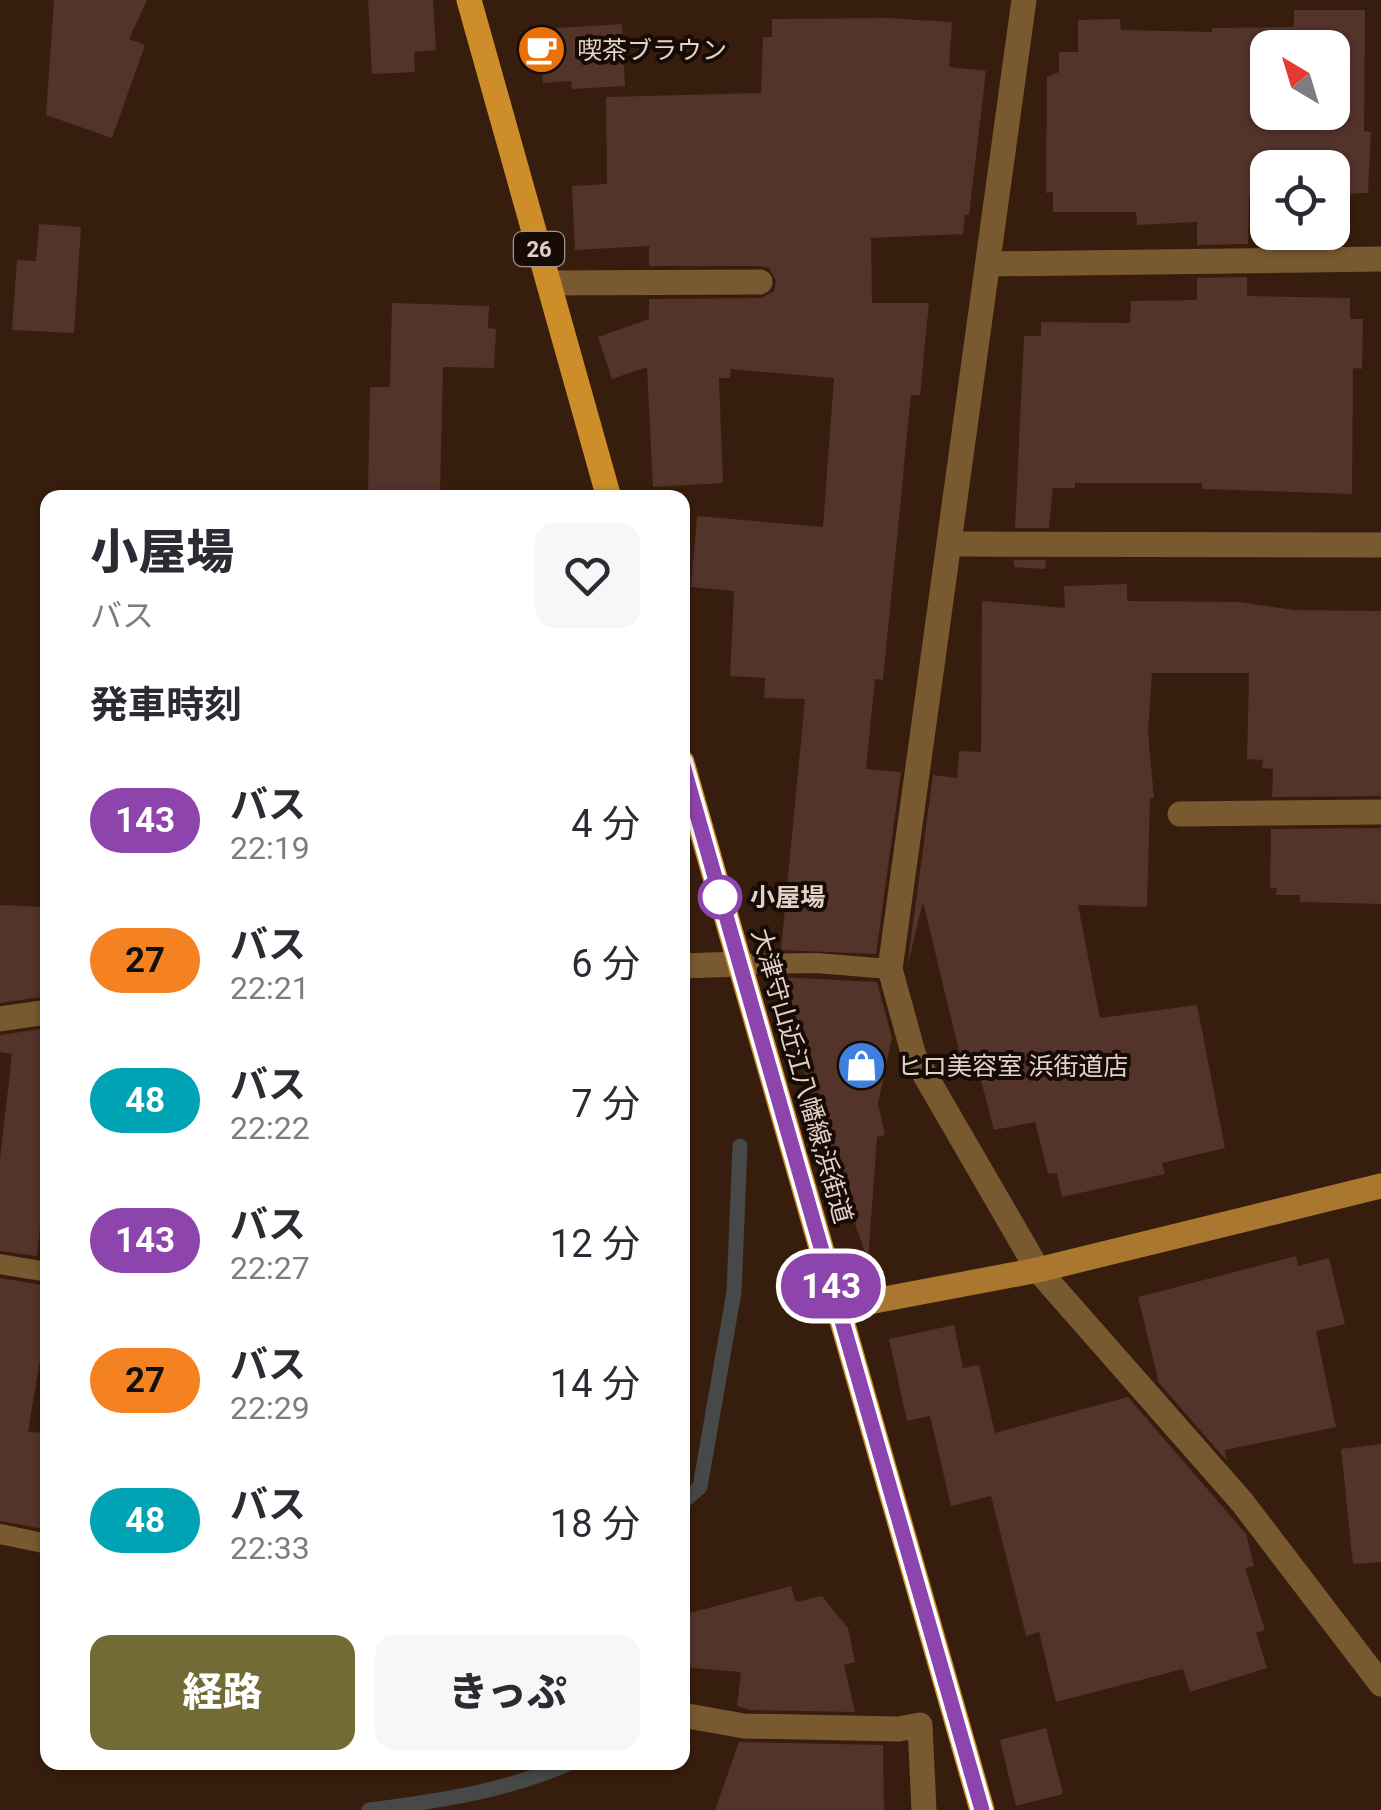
<!DOCTYPE html>
<html lang="ja">
<head>
<meta charset="utf-8">
<style>
	body { margin:0; font-family:Roboto,"Noto Sans JP",sans-serif; background:#f7f7f7; color:#2b2b33; height:100vh; display:flex; flex-direction:column; font-size:38px; white-space:nowrap }
	* { box-sizing:border-box; margin:0 }
	p { font-size:32px; color:#7c7c81 }
	.icon { flex:none; width:55px; height:55px; fill:none; stroke:currentColor; stroke-width:2; stroke-linecap:round; stroke-linejoin:round }
	.map { position:relative; flex:1; overflow:hidden }
	.drawer { position:absolute; left:40px; top:490px; width:650px; height:1280px; display:flex; flex-direction:column; background:#fff; border-radius:20px; box-shadow:0 2px 8px #0004 }
	.drawer>* { flex:none }
	.badge { padding:0 20px; border-radius:32px; font-size:35px; line-height:65px }
	.needle { width:65px; rotate:322deg }
	.controls { position:absolute; left:1250px; top:30px; display:grid; gap:20px }
	.controls a { display:grid; place-items:center; width:100px; height:100px; border-radius:20px; background:#fff; box-shadow:0 2px 8px #0004; font-size:50px }
	.map>.badge { position:absolute; translate:-50% -50%; box-shadow:0 0 0 5px #fff }
	h2 { padding:0 50px; font-size:38px; line-height:90px }
	.round { display:grid; place-items:center; flex:none; width:105px; height:105px; border-radius:20px; background:#f7f7f7 }
	.head { display:flex; align-items:center; justify-content:space-between; height:170px; padding:0 50px }
	h1 { font-size:48px; font-weight:800; line-height:75px }
	.primary-button { display:flex; gap:20px; margin-top:auto; padding:20px 50px }
	.primary-button a { flex:1; height:115px; border-radius:20px; background:#736b36; color:#fff; font-size:40px; font-weight:800; line-height:115px; text-align:center }
	.primary-button a+a { background:#f7f7f7; color:#2b2b33 }
	ul { padding:0; list-style:none }
	li { display:flex; align-items:center; gap:30px; height:140px; padding:0 50px }
	li div { flex:1 }
	li b { display:block; font-size:38px }
	li em { font-style:normal }
	li .badge { min-width:110px; font-weight:700; text-align:center }
	.map>svg:first-child { display:block }
</style>
</head>
<body>
<div class="map">
<svg width="1381" height="1810" viewBox="0 0 1381 1810">
	<rect width="100%" height="100%" fill="#371d0d"/>
	<g fill="none" stroke-linecap="round" stroke-linejoin="round">
		<g stroke="#464948" stroke-width="15">
			<path d="M 682,1503 L 700,1487 L 734,1292 L 740,1146"/>
			<path d="M 369,1810 C 439,1801 508,1791 572,1762"/>
		</g>
	</g>
	<g fill="#53332a" fill-rule="evenodd">
		<path d="M 54,0 L 147,0 L 129,39 L 145,45 L 112,138 L 46,115 Z"/>
		<path d="M 368,0 L 433,0 L 436,50 L 414,52 L 415,72 L 372,74 Z"/>
		<path d="M 1294,10 L 1365,10 L 1364,131 L 1371,132 L 1368,193 L 1332,194 L 1332,168 L 1268,168 L 1268,195 L 1249,196 L 1248,244 L 1197,245 L 1197,222 L 1137,225 L 1136,212 L 1053,212 L 1053,192 L 1046,193 L 1047,77 L 1059,72 L 1059,52 L 1078,52 L 1078,20 L 1120,19 L 1121,30 L 1212,32 L 1212,28 L 1294,27 ZM 1268,48 L 1332,48 L 1332,112 L 1268,112 Z"/>
		<path d="M 887,18 L 952,22 L 949,67 L 986,71 L 969,215 L 965,215 L 963,234 L 871,238 L 872,303 L 929,303 L 920,395 L 911,395 L 883,680 L 875,679 L 866,769 L 901,772 L 876,954 L 781,950 L 805,699 L 764,698 L 765,678 L 730,676 L 734,591 L 691,587 L 697,516 L 823,527 L 834,378 L 731,369 L 730,378 L 719,378 L 723,483 L 653,487 L 647,367 L 612,379 L 598,337 L 649,319 L 649,299 L 761,298 L 774,291 L 776,281 L 769,268 L 760,266 L 649,266 L 649,246 L 575,250 L 572,186 L 607,184 L 606,97 L 761,93 L 763,37 L 772,37 L 772,19 Z"/>
		<path d="M 622,24 L 625,86 L 572,89 L 571,81 L 543,83 L 541,53 L 557,28 Z"/>
		<path d="M 39,224 L 81,227 L 74,333 L 12,330 L 17,260 L 36,261 Z"/>
		<path d="M 1247,277 L 1247,296 L 1350,298 L 1350,319 L 1363,319 L 1362,369 L 1353,368 L 1352,494 L 1202,489 L 1202,483 L 1075,483 L 1075,488 L 1053,488 L 1049,528 L 1015,528 L 1024,336 L 1041,336 L 1041,322 L 1130,323 L 1131,301 L 1197,300 L 1197,278 Z"/>
		<path d="M 392,303 L 489,306 L 488,328 L 496,329 L 494,368 L 443,367 L 440,493 L 368,492 L 370,387 L 390,387 Z"/>
		<path d="M 1014,560 L 1046,560 L 1045,569 L 1014,567 Z"/>
		<path d="M 1127,584 L 1127,601 L 1238,602 L 1294,610 L 1381,611 L 1381,796 L 1272,797 L 1273,769 L 1262,768 L 1263,760 L 1247,759 L 1249,673 L 1152,673 L 1148,733 L 1154,798 L 1150,799 L 1147,907 L 1078,905 L 1100,1018 L 1197,1005 L 1225,1148 L 1162,1163 L 1165,1174 L 1062,1197 L 1057,1173 L 1048,1174 L 1035,1122 L 994,1130 L 980,1077 L 966,1080 L 923,902 L 907,968 L 933,775 L 957,778 L 959,751 L 981,752 L 982,601 L 1065,608 L 1064,586 Z"/>
		<path d="M 1381,828 L 1381,904 L 1300,902 L 1300,895 L 1276,895 L 1277,888 L 1270,888 L 1271,829 Z"/>
		<path d="M 0,905 L 48,907 L 48,996 L 0,1003 Z"/>
		<path d="M 780,977 L 877,982 L 892,1038 L 878,1104 L 885,1135 L 877,1137 L 868,1260 L 818,1122 Z"/>
		<path d="M 48,1028 L 48,1146 L 37,1256 L 0,1251 L 0,1159 L 12,1054 L 0,1052 L 0,1035 Z"/>
		<path d="M 1296,1256 L 1298,1266 L 1329,1258 L 1345,1324 L 1316,1331 L 1336,1427 L 1225,1450 L 1227,1461 L 1159,1383 L 1138,1297 Z"/>
		<path d="M 0,1278 L 48,1286 L 48,1313 L 28,1432 L 48,1433 L 48,1530 L 0,1521 Z"/>
		<path d="M 954,1325 L 963,1368 L 979,1365 L 995,1433 L 1128,1397 L 1246,1534 L 1254,1566 L 1245,1568 L 1265,1630 L 1256,1633 L 1267,1668 L 1190,1692 L 1183,1669 L 1056,1702 L 1039,1632 L 1026,1636 L 991,1496 L 951,1506 L 930,1416 L 907,1421 L 889,1339 Z"/>
		<path d="M 1381,1444 L 1381,1562 L 1353,1564 L 1341,1449 Z"/>
		<path d="M 791,1586 L 796,1602 L 822,1596 L 848,1628 L 855,1662 L 844,1665 L 855,1712 L 750,1710 L 737,1706 L 741,1672 L 682,1667 L 682,1615 Z"/>
		<path d="M 1046,1728 L 1063,1794 L 1016,1806 L 1000,1740 Z"/>
		<path d="M 739,1742 L 883,1745 L 884,1810 L 715,1810 Z"/>
	</g>
	<g fill="none" stroke-linecap="round" stroke-linejoin="round">
		<g stroke="#795a30" stroke-width="20">
			<path d="M 739,964 L 816,963 L 890,969"/>
			<path d="M 0,1264 L 48,1272"/>
			<path d="M 0,1534 L 48,1544"/>
		</g>
		<g stroke="#795a30" stroke-width="25">
			<path d="M 1024,0 L 890,969 L 914,1056 L 1038,1270 L 1242,1502 L 1381,1684"/>
			<path d="M 988,264 L 1381,259"/>
			<path d="M 549,283 L 760,282"/>
			<path d="M 950,544 L 1381,545"/>
			<path d="M 1180,814 L 1381,812"/>
			<path d="M 682,966 L 739,964"/>
			<path d="M 0,1019 L 48,1012"/>
			<path d="M 682,1715 L 744,1726 L 899,1729 L 920,1725 L 924,1810"/>
		</g>
		<path stroke="#a9772f" stroke-width="25" d="M 837,1308 L 1038,1270 L 1381,1186"/>
		<g stroke="#cd8d29" stroke-width="25">
			<path d="M 469,0 L 609,498"/>
			<path d="M 682,762 L 982,1810"/>
		</g>
	</g>
	<g fill="none" stroke-linecap="round" stroke-linejoin="round">
		<defs>
			<path id="line" d="M 682,762 L 982,1810"/>
		</defs>
		<use href="#line" stroke="#fff" stroke-width="22"/>
		<use href="#line" stroke="#8e44ad" stroke-width="15"/>
	</g>
	<defs>
		<symbol id="cafe-disc" viewBox="-11 -11 22 22"><circle r="9.5" fill="#e8710a" stroke="#160b05"/><path d="M-5.5-4.5H6V0H3Q3 3.5 0 3.5H-2.5Q-5.5 3.5-5.5 0ZM3-3.2v2h1.7v-2ZM-6 4.5H4V6H-6Z" fill="#fff"/></symbol>
		<symbol id="shop-disc" viewBox="-11 -11 22 22"><circle r="9.5" fill="#3f7fe0" stroke="#160b05"/><path d="M-5-2.5h2.3a2.7 3.5 0 0 1 5.4 0H5L5.5 6h-11ZM-1.5-2.5h3a1.5 2.3 0 0 0-3 0Z" fill="#fff"/></symbol>
	</defs>
	<g fill-rule="evenodd">
		<use href="#cafe-disc" x="514" y="22" width="55" height="55"/>
		<use href="#shop-disc" x="834" y="1038" width="55" height="55"/>
	</g>
	<circle fill="#fff" stroke="#8e44ad" stroke-width="5" cx="720" cy="897" r="20"/>
	<g text-anchor="middle" dominant-baseline="central" stroke-width="8" stroke-linejoin="round" paint-order="stroke">
		<rect fill="#160b05" stroke="#a6958d" stroke-width="2.5" x="514" y="232" width="50" height="34" rx="8"/>
		<g font-size="22" font-weight="bold" fill="#e3d0c7">
			<text x="539" y="249">26</text>
		</g>
		<g font-size="25" fill="#e3d0c7" stroke="#160b05" text-anchor="start">
			<text x="577" y="50">喫茶ブラウン</text>
			<text x="897" y="1066">ヒロ美容室 浜街道店</text>
		</g>
		<g font-size="25" font-weight="bold" fill="#e3d0c7" stroke="#160b05" text-anchor="start">
			<text x="750" y="897">小屋場</text>
		</g>
		<g font-size="25" fill="#e3d0c7" stroke="#160b05">
			<text transform="translate(802 1076) rotate(74)">大津守山近江八幡線;浜街道</text>
		</g>
	</g>
</svg>
<div class="controls">
<a><svg class="needle" viewBox="-14 -14 28 28"><path d="M0-13l5 13h-10z" fill="#e53935"/><path d="M0 13l5-13h-10z" fill="#7c7c81"/></svg></a>
<a><svg class="icon" aria-label="locate" viewBox="0 0 24 24"><circle cx="12" cy="12" r="6"/><path d="M12 2v4M12 18v4M2 12h4M18 12h4"/></svg></a>
</div>
<b class="badge" style="left:831px;top:1286px;background:#8e44ad;color:#fff">143</b>
<section class="drawer">
<div class="head"><div><h1>小屋場</h1><p>バス</p></div><a class="round"><svg class="icon" aria-label="heart" viewBox="0 0 24 24"><path d="M12 20l-8-8c-3-5 5-10 8-4 3-6 11-1 8 4z"/></svg></a></div>
<h2>発車時刻</h2>
<ul>
<li><span class="badge" style="background:#8e44ad;color:#fff">143</span><div><b>バス</b><p>22:19</p></div><em>4 分</em></li>
<li><span class="badge" style="background:#f58220;color:#111">27</span><div><b>バス</b><p>22:21</p></div><em>6 分</em></li>
<li><span class="badge" style="background:#00a3b4;color:#fff">48</span><div><b>バス</b><p>22:22</p></div><em>7 分</em></li>
<li><span class="badge" style="background:#8e44ad;color:#fff">143</span><div><b>バス</b><p>22:27</p></div><em>12 分</em></li>
<li><span class="badge" style="background:#f58220;color:#111">27</span><div><b>バス</b><p>22:29</p></div><em>14 分</em></li>
<li><span class="badge" style="background:#00a3b4;color:#fff">48</span><div><b>バス</b><p>22:33</p></div><em>18 分</em></li>
</ul>
<div class="primary-button"><a>経路</a><a>きっぷ</a></div>
</section>
</div>
</body>
</html>
